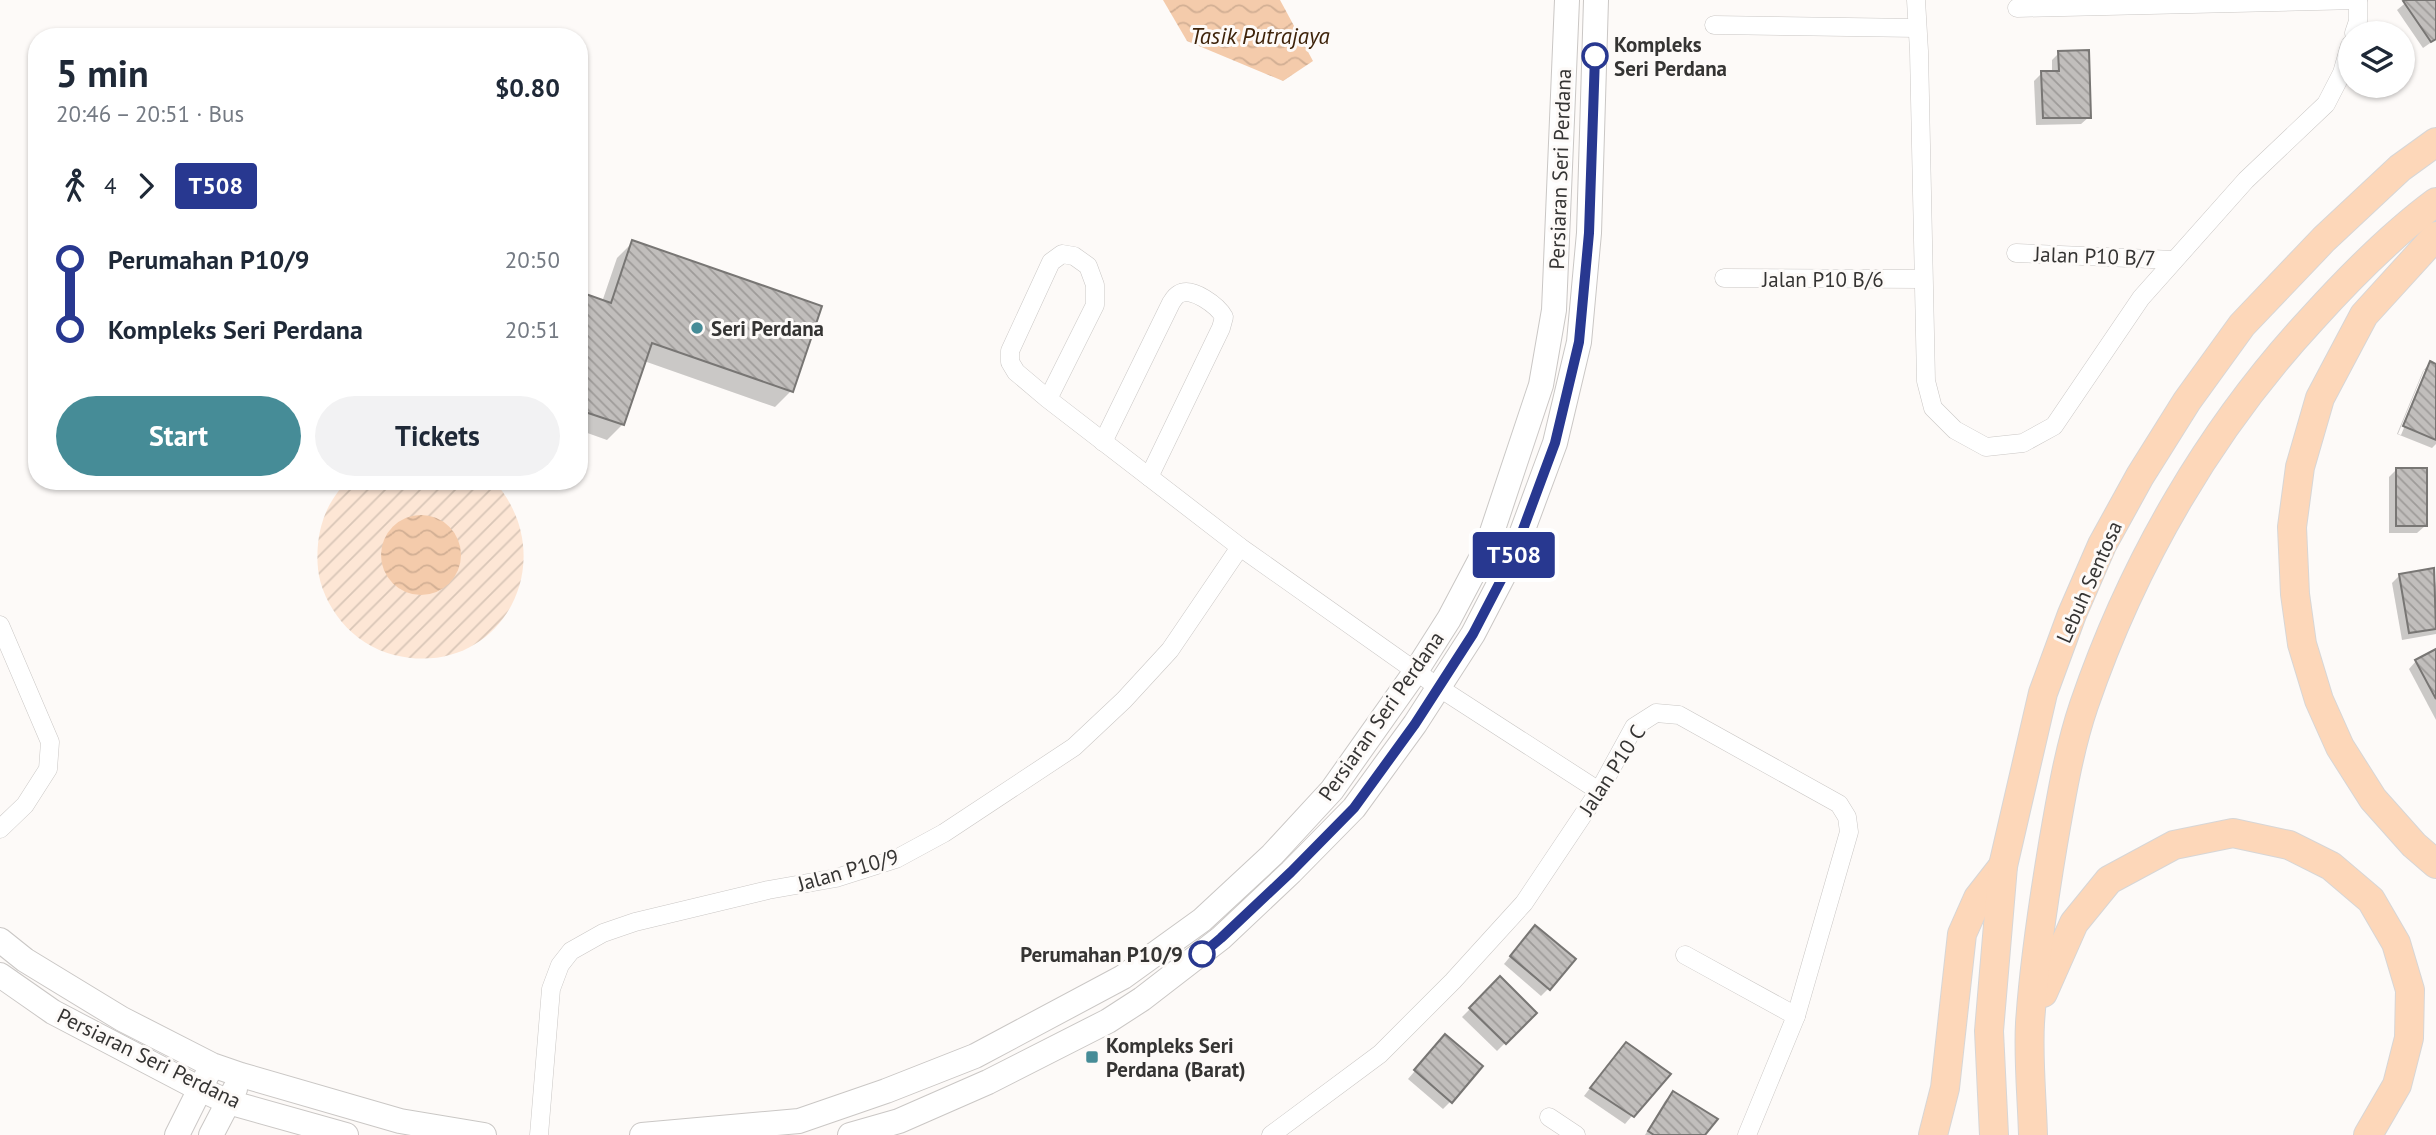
<!DOCTYPE html>
<html lang="en">
<head>
<meta charset="utf-8">
<style>
	body { margin:0; font-family:"PT Sans",sans-serif; background:#f2f2f3; color:#1f2937; height:100vh; display:flex; flex-direction:column; font-size:26px; white-space:nowrap }
	* { box-sizing:border-box; margin:0 }
	p { font-size:23px; color:#747a83 }
	.icon { flex:none; width:38px; height:38px; fill:none; stroke:currentColor; stroke-width:2; stroke-linecap:round; stroke-linejoin:round }
	.map { position:relative; flex:1; overflow:hidden }
	.details { position:absolute; left:28px; top:28px; width:560px; height:462px; display:flex; flex-direction:column; background:#fff; border-radius:28px; box-shadow:0 2px 5px #0004 }
	.details>* { flex:none }
	.badge { padding:0 14px; border-radius:5px; font-size:24px; line-height:46px }
	.buttons { position:absolute; left:2338px; top:21px; display:grid; gap:14px }
	.buttons a { display:grid; place-items:center; width:77px; height:77px; border-radius:50%; background:#fff; box-shadow:0 2px 5px #0004; font-size:35px }
	.map>.badge { position:absolute; translate:-50% -50%; box-shadow:0 0 0 4px #fff }
	.legs { display:flex; align-items:center; gap:10px; height:77px; padding:0 28px; font-size:23px }
	.legs p { margin-inline-start:auto }
	.summary { display:flex; align-items:center; justify-content:space-between; height:119px; padding:0 28px }
	h1 { font-size:38px; font-weight:700; line-height:52px }
	.primary-button { display:flex; gap:14px; margin-top:auto; padding:14px 28px }
	.primary-button a { flex:1; height:80px; border-radius:42px; background:#468c97; color:#fff; font-size:28px; font-weight:700; line-height:80px; text-align:center }
	.primary-button a+a { background:#f2f2f3; color:#1f2937 }
	ul { padding:0 28px; list-style:none }
	li { display:flex; align-items:center; gap:24px; height:70px; font-size:26px }
	li i { display:grid; place-items:center; width:10px; height:100%; margin:0 9px; background:currentColor }
	li i::after { content:''; width:18px; height:18px; margin:-9px; border:5px solid; border-radius:50%; background:#fff }
	li p { margin-inline-start:auto }
	li:first-child i { background:linear-gradient(#0000 50%,currentColor 0) }
	li:last-child i { background:linear-gradient(currentColor 50%,#0000 0) }
	.map>svg:first-child { display:block }
</style>
</head>
<body>
<div class="map">
<svg width="2436" height="1135" viewBox="0 0 2436 1135">
	<defs>
		<pattern id="garden-furrows" width="10" height="10" patternUnits="userSpaceOnUse" patternTransform="scale(1.75)"><rect width="10" height="10" fill="#fde6d5"/><path d="M-1 1l2-2M0 10L10 0M9 11l2-2" fill="none" stroke="#d9c6b7"/></pattern>
		<pattern id="water-waves" width="16" height="10" patternUnits="userSpaceOnUse" patternTransform="scale(1.75)"><rect width="16" height="10" fill="#f4cbab"/><path d="M0 5q4-4 8 0t8 0" fill="none" stroke="#d2af94"/></pattern>
		<pattern id="building-back-hatch" width="6" height="6" patternUnits="userSpaceOnUse" patternTransform="scale(1.75)"><rect width="6" height="6" fill="#c1bebc"/><path d="M-1 5l2 2M0 0l6 6M5-1l2 2" fill="none" stroke="#9e9b99"/></pattern>
	</defs>
	<rect width="100%" height="100%" fill="#fdfaf8"/>
	<path fill="url(#garden-furrows)" d="M 348,481 L 494,481 C 565,561 499,681 394,655 C 374,650 355,638 341,621 C 329,606 320,588 318,569 C 315,537 323,504 348,481 Z"/>
	<g fill="url(#water-waves)">
		<path d="M 1163,0 L 1280,0 L 1313,61 L 1283,81 L 1187,41 Z"/>
		<circle cx="421" cy="555" r="40"/>
	</g>
	<g fill="#0003" fill-rule="evenodd">
		<path d="M 2409,0 L 2436,0 L 2436,39 L 2423,48 L 2397,10 Z"/>
		<path d="M 2059,53 L 2089,117 L 2081,124 L 2036,125 L 2034,81 L 2042,73 L 2052,73 L 2052,60 Z"/>
		<path d="M 633,242 L 791,391 L 775,407 L 644,361 L 623,424 L 607,440 L 579,430 L 579,303 L 586,296 L 602,302 L 617,258 Z"/>
		<path d="M 2430,363 L 2436,366 L 2436,444 L 2432,448 L 2397,434 L 2423,371 ZM 2424,370 L 2428,370 L 2401,435 L 2398,434 Z"/>
		<path d="M 2397,469 L 2425,526 L 2417,533 L 2389,533 L 2389,477 Z"/>
		<path d="M 2433,570 L 2436,587 L 2436,634 L 2402,640 L 2392,583 L 2400,575 Z"/>
		<path d="M 2436,651 L 2436,720 L 2409,669 L 2416,661 Z"/>
		<path d="M 1528,935 L 1549,988 L 1541,996 L 1504,964 Z"/>
		<path d="M 1500,979 L 1535,1013 L 1497,1051 L 1462,1017 Z"/>
		<path d="M 1438,1044 L 1451,1101 L 1443,1109 L 1408,1079 Z"/>
		<path d="M 1618,1052 L 1668,1074 L 1625,1124 L 1584,1096 Z"/>
		<path d="M 1673,1093 L 1703,1135 L 1645,1135 L 1665,1101 Z"/>
	</g>
	<g fill="url(#building-back-hatch)" stroke="#787674" stroke-width="2">
		<path d="M 2405,0 L 2436,0 L 2436,39 L 2431,42 L 2403,1 Z"/>
		<path d="M 2089,50 L 2091,118 L 2043,118 L 2041,71 L 2059,71 L 2058,51 Z"/>
		<path d="M 632,240 L 822,306 L 793,392 L 652,343 L 624,425 L 579,410 L 579,313 L 586,294 L 611,303 Z"/>
		<path d="M 2430,361 L 2436,364 L 2436,440 L 2403,426 Z"/>
		<rect x="2396" y="468" width="31" height="58"/>
		<path d="M 2434,568 L 2436,629 L 2409,633 L 2399,574 Z"/>
		<path d="M 2436,649 L 2436,699 L 2415,660 Z"/>
		<path d="M 1535,925 L 1576,959 L 1550,990 L 1510,956 Z"/>
		<path d="M 1500,976 L 1537,1013 L 1506,1044 L 1469,1008 Z"/>
		<path d="M 1445,1034 L 1483,1066 L 1452,1103 L 1414,1070 Z"/>
		<path d="M 1626,1042 L 1671,1074 L 1634,1117 L 1590,1088 Z"/>
		<path d="M 1673,1091 L 1718,1119 L 1705,1135 L 1654,1135 L 1648,1131 Z"/>
	</g>
	<g fill="none" stroke-linecap="round" stroke-linejoin="round">
		<defs>
			<g id="street">
				<path d="M 1916,0 L 1919,51 L 1926,381 L 1933,408 L 1955,430 L 1986,447 L 2023,443 L 2054,426 L 2141,298 L 2246,180 L 2326,104 L 2342,73 L 2350,45"/>
				<path d="M 2017,8 L 2358,0"/>
				<path d="M 1714,25 L 1917,28"/>
				<path d="M 2354,33 L 2358,21 L 2358,0"/>
				<path d="M 2016,253 L 2174,260"/>
				<path d="M 1724,278 L 1922,279"/>
				<path d="M 1048,399 L 1095,305 L 1095,285 L 1088,266 L 1074,256 L 1062,254 L 1051,262 L 1010,351 L 1010,362 L 1016,372 L 1048,399 L 1240,547 L 1438,687 L 1599,791"/>
				<path d="M 1103,442 L 1171,303 C 1173,300 1175,296 1179,294 C 1192,286 1218,306 1224,317 L 1221,328 L 1149,477"/>
				<path d="M 0,625 L 50,742 L 48,769 L 25,805 L 0,829"/>
				<path d="M 1685,955 L 1796,1016"/>
				<path d="M 1549,1117 L 1576,1135"/>
				<path d="M 539,1135 L 551,989 L 560,965 L 571,951 L 603,933 L 635,922 L 768,890 L 836,878 L 896,859 L 944,833 L 1074,747 L 1124,700 L 1170,650 L 1240,547"/>
				<path d="M 1271,1135 L 1380,1054 L 1453,981 L 1524,903 L 1599,791 L 1634,727 L 1656,713 L 1679,715 L 1839,804 L 1847,817 L 1849,832 L 1796,1016 L 1747,1135"/>
			</g>
			<g id="secondary">
				<path d="M 0,940 L 25,960 L 122,1019 L 212,1065 L 241,1075 L 400,1121 L 484,1135"/>
				<path d="M 0,975 L 53,1012 L 200,1089 L 228,1102 L 346,1135"/>
				<path d="M 177,1135 L 207,1075"/>
				<path d="M 211,1135 L 235,1089"/>
				<path d="M 642,1135 L 799,1121 L 886,1091 L 975,1056 L 1123,977 L 1202,920 L 1272,855 L 1332,790 L 1416,671 L 1449,619 L 1487,547 L 1541,385 L 1554,310 L 1567,0"/>
				<path d="M 850,1135 L 899,1121 L 988,1082 L 1108,1021 L 1142,999 L 1221,938 L 1291,872 L 1354,808 L 1415,724 L 1473,634 L 1512,559 L 1555,443 L 1579,342 L 1589,233 L 1596,0"/>
			</g>
			<g id="primary">
				<path d="M 2436,236 L 2364,315 L 2320,398 L 2300,467 L 2292,527 L 2295,594 L 2302,644 L 2319,700 L 2340,747 L 2373,799 L 2414,845 L 2436,864"/>
				<path d="M 2043,993 L 2074,923 L 2109,880 L 2174,845 L 2233,833 L 2289,845 L 2331,866 L 2371,900 L 2396,943 L 2410,990 L 2409,1038 L 2397,1085 L 2368,1135"/>
				<path d="M 1933,1135 L 1945,1088 L 1962,934 L 1978,898 L 2003,866"/>
				<path d="M 1994,1135 L 1989,1031 L 2003,866 L 2043,693 L 2072,614 L 2102,545 L 2140,476 L 2187,401 L 2242,325 L 2324,239 L 2400,168 L 2436,142"/>
				<path d="M 2033,1135 C 2032,1098 2028,1060 2030,1023 C 2034,963 2043,904 2053,844 C 2061,798 2069,749 2084,705 C 2133,562 2210,429 2312,319 C 2350,277 2390,236 2436,202"/>
			</g>
		</defs>
		<use href="#street" stroke="#cac7c5" stroke-width="19"/>
		<use href="#secondary" stroke="#cac7c5" stroke-width="26"/>
		<use href="#primary" stroke="#d7d6d6" stroke-width="30"/>
		<use href="#street" stroke="#fff" stroke-width="18"/>
		<use href="#secondary" stroke="#fff" stroke-width="24"/>
		<use href="#primary" stroke="#fdd7b9" stroke-width="28"/>
	</g>
	<g fill="none" stroke-linecap="round" stroke-linejoin="round">
		<defs>
			<path id="line-1" d="M 1202,954 L 1221,938 L 1291,872 L 1354,808 L 1415,724 L 1473,634 L 1512,559 L 1555,443 L 1579,342 L 1589,233 L 1595,56"/>
		</defs>
		<use href="#line-1" stroke="#fff" stroke-width="16"/>
		<use href="#line-1" stroke="#283890" stroke-width="10"/>
	</g>
	<g fill="#fff" stroke="#283890" stroke-width="3.5">
		<circle cx="1595" cy="56" r="12"/>
		<circle cx="1202" cy="954" r="12"/>
	</g>
	<g fill="#468c97" stroke="#fdfaf8" stroke-width="2.5">
		<circle cx="697" cy="328" r="7"/>
		<rect x="1085" y="1050" width="14" height="14" rx="3.5"/>
	</g>
	<g text-anchor="middle" dominant-baseline="central" stroke-width="6" stroke-linejoin="round" paint-order="stroke">
		<g font-size="21" font-weight="bold" fill="#353433" stroke="#fdfaf8" text-anchor="start">
			<text x="1614" y="44">Kompleks<tspan x="1614" dy="24">Seri Perdana</tspan></text>
			<text x="1183" y="954" text-anchor="end">Perumahan P10/9</text>
		</g>
		<g font-size="21" fill="#353433" stroke="#fdfaf8">
			<text transform="translate(1560 169) rotate(-88)">Persiaran Seri Perdana</text>
			<text transform="translate(2095 256) rotate(2)">Jalan P10 B/7</text>
			<text x="1823" y="279">Jalan P10 B/6</text>
			<text transform="translate(2089 582) rotate(-66)">Lebuh Sentosa</text>
			<text transform="translate(1381 716) rotate(-55)">Persiaran Seri Perdana</text>
			<text transform="translate(1612 770) rotate(-57)">Jalan P10 C</text>
			<text transform="translate(848 870) rotate(-16)">Jalan P10/9</text>
			<text transform="translate(149 1058) rotate(26)">Persiaran Seri Perdana</text>
		</g>
		<g font-size="21" font-weight="bold" fill="#353433" stroke="#fdfaf8" text-anchor="start">
			<text x="711" y="328">Seri Perdana</text>
			<text x="1106" y="1045">Kompleks Seri<tspan x="1106" dy="24">Perdana (Barat)</tspan></text>
		</g>
		<g font-size="23" font-style="italic" fill="#3e230a" stroke="#fdfaf8">
			<text x="1260" y="35">Tasik Putrajaya</text>
		</g>
	</g>
</svg>
<div class="buttons">
<a><svg class="icon" aria-label="layers" viewBox="0 0 24 24"><path d="M12 4l9 5-9 5-9-5zM3 14l9 5 9-5"/></svg></a>
</div>
<b class="badge" style="left:1514px;top:555px;background:#283890;color:#fff">T508</b>
<section class="details">
<div class="summary"><div><h1>5 min</h1><p>20:46 – 20:51 · Bus</p></div><b>$0.80</b></div>
<div class="legs"><svg class="icon" aria-label="walk" viewBox="0 0 24 24"><circle cx="13" cy="4" r="2"/><path d="M13 8l-2 6 4 7M11 14l-3 7M7 12l3-4h3l4 4"/></svg>4<svg class="icon" aria-label="forward" viewBox="0 0 24 24"><path d="M9 5l7 7-7 7"/></svg><b class="badge" style="background:#283890;color:#fff">T508</b></div>
<ul>
<li><i style="color:#283890"></i><b>Perumahan P10/9</b><p>20:50</p></li>
<li><i style="color:#283890"></i><b>Kompleks Seri Perdana</b><p>20:51</p></li>
</ul>
<div class="primary-button"><a>Start</a><a>Tickets</a></div>
</section>
</div>
</body>
</html>
